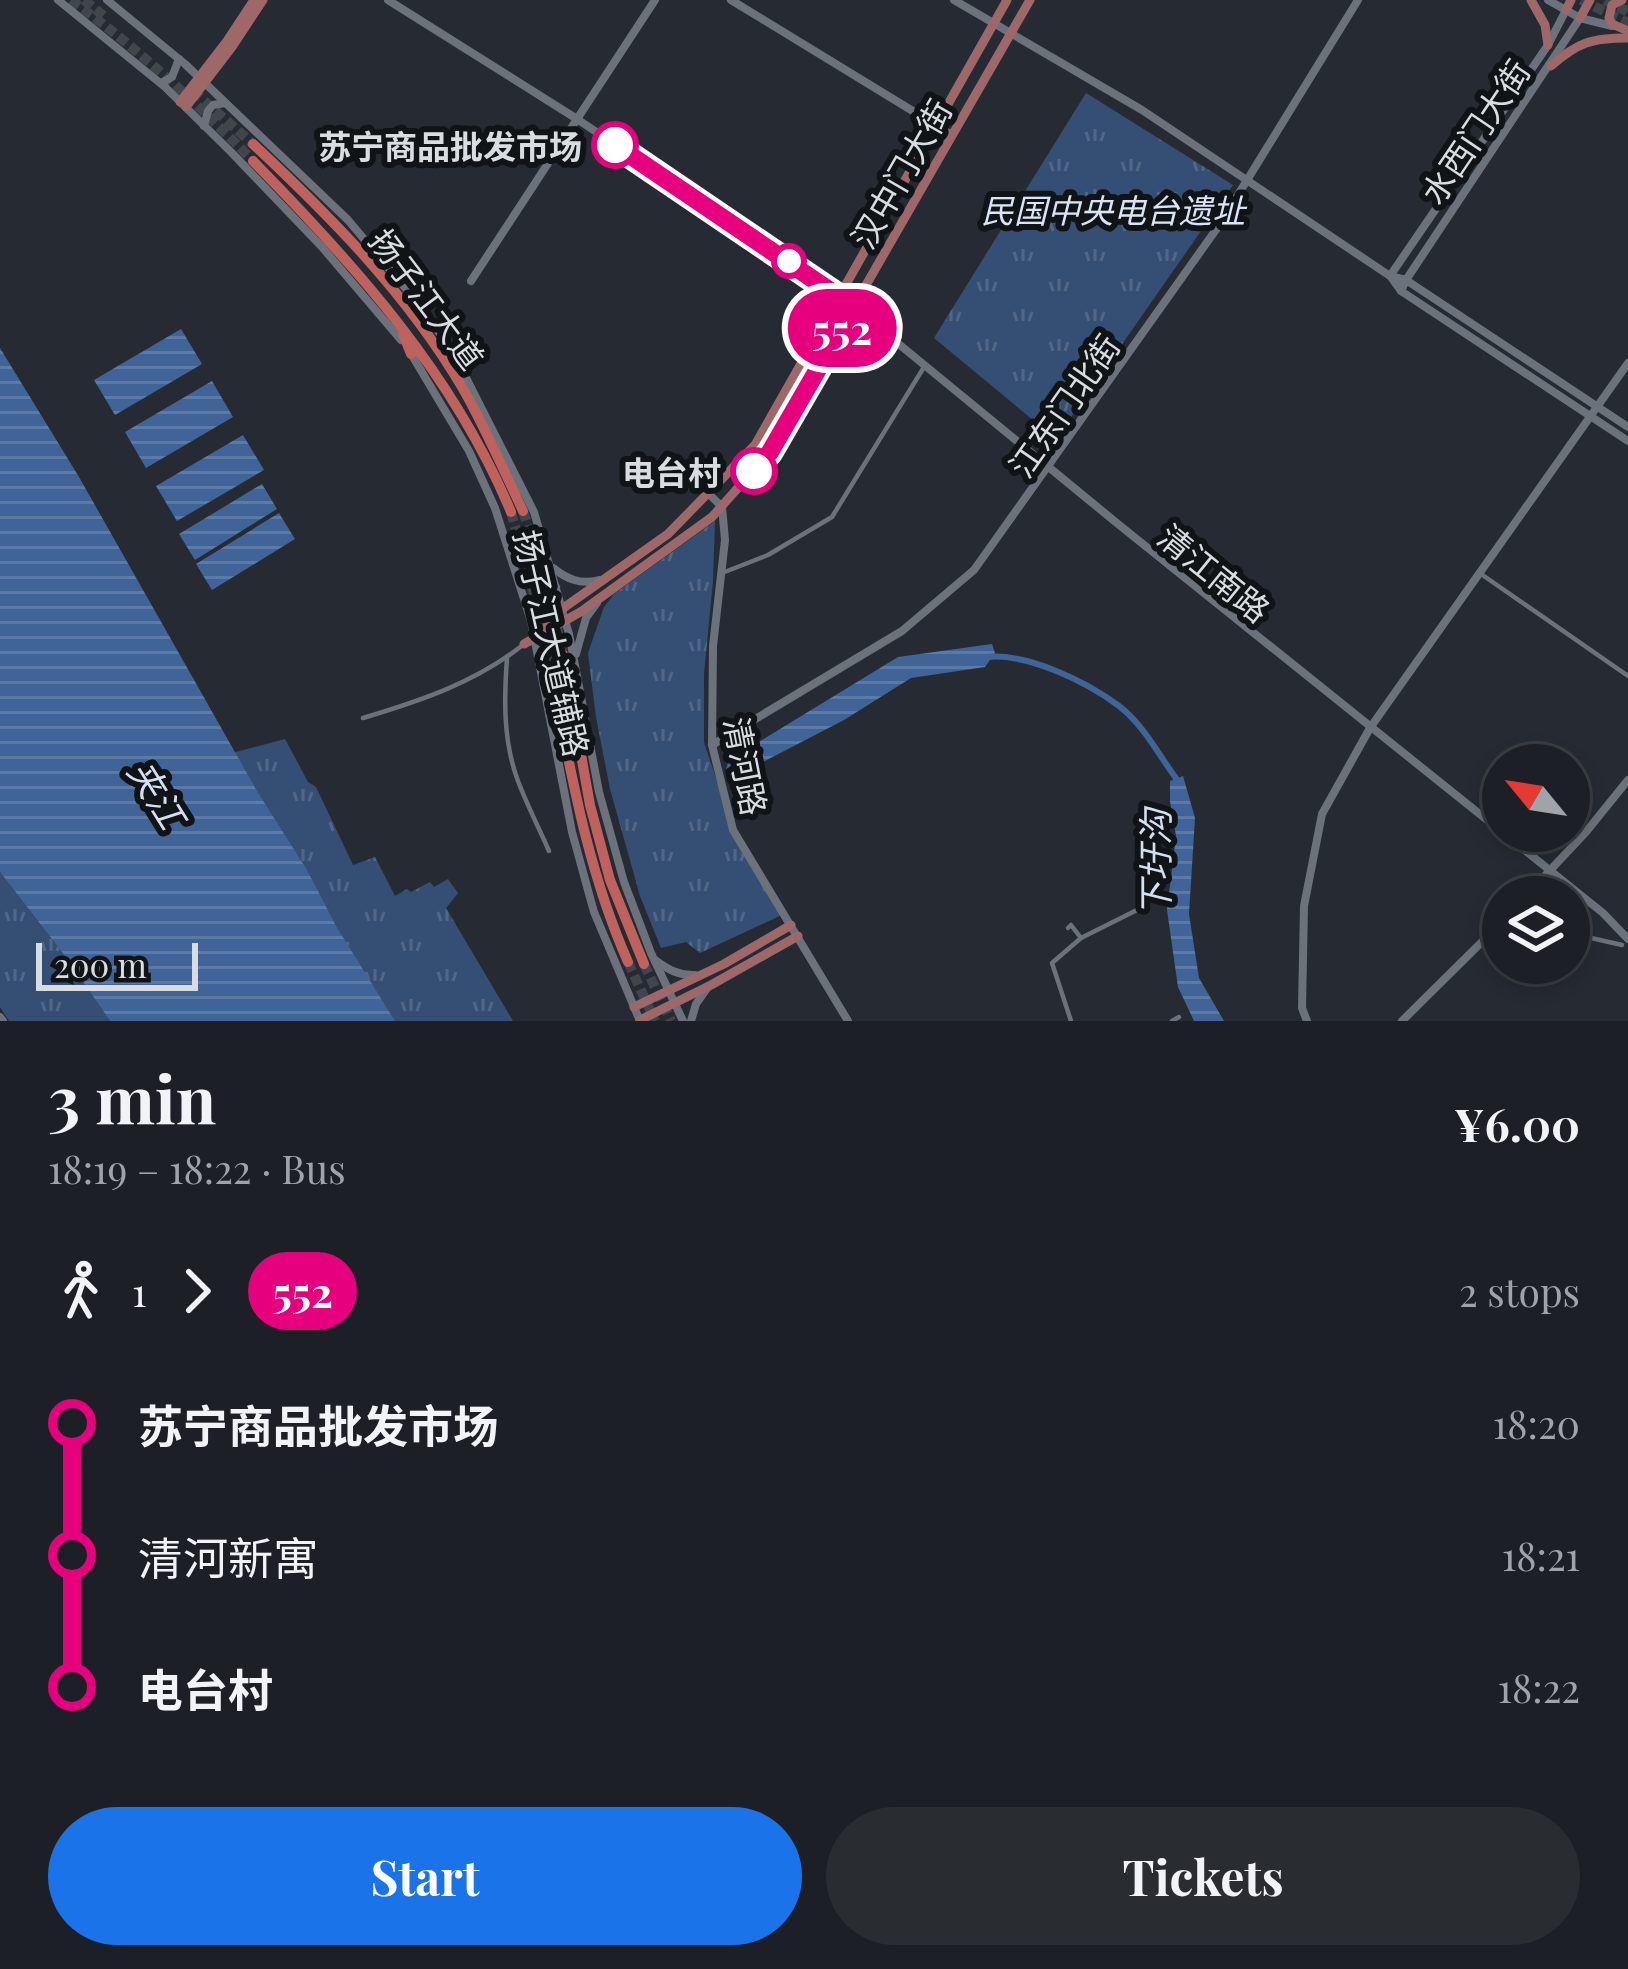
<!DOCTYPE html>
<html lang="en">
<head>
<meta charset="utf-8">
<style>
	body { margin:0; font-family:"Playfair Display","Noto Sans SC",serif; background:#292d32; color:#f1f3f6; height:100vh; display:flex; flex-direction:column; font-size:45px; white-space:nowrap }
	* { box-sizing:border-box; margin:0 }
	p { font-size:39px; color:#a0a3a7 }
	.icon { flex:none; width:66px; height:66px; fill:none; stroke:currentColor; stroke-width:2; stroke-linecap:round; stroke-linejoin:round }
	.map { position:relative; height:1021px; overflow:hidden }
	.side { display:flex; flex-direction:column; background:#1c2026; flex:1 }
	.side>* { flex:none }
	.badge { padding:0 24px; border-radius:39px; font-size:42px; line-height:78px }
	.needle { width:78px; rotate:300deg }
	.fabs { position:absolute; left:1482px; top:744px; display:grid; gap:24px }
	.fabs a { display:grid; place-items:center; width:108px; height:108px; border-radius:50%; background:#1c2026; box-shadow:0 6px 18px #0003,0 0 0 3px #3a3e43; font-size:60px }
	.scale { position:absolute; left:36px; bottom:30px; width:162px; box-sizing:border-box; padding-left:12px; border:6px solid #d9dde2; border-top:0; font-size:33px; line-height:42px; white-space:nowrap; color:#d9dde2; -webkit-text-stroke:9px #111417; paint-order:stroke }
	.map>.badge { position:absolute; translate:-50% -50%; box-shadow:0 0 0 6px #fff }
	.legs { display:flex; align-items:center; gap:18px; height:132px; padding:0 48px; font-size:39px }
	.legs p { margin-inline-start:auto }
	.head { display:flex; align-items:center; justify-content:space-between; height:204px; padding:0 48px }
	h1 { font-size:66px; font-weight:700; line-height:90px }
	.button { display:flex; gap:24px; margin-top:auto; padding:24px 48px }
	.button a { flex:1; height:138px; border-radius:72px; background:#1a73e8; color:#fff; font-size:48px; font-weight:700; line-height:138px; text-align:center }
	.button a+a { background:#292d32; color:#f1f3f6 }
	ul { padding:0 48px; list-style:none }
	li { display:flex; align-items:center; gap:42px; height:132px; font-size:45px }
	li i { display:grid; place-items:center; width:18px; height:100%; margin:0 15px; background:currentColor }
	li i::after { content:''; width:30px; height:30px; margin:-15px; border:9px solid; border-radius:50%; background:#1c2026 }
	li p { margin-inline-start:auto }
	li:first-child i { background:linear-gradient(#0000 50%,currentColor 0) }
	li:last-child i { background:linear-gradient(currentColor 50%,#0000 0) }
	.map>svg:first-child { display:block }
</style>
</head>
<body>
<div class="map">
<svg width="1628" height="1021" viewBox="0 0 1628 1021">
	<defs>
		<pattern id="grass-tufts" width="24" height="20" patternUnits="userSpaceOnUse" patternTransform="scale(3)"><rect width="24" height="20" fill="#354e73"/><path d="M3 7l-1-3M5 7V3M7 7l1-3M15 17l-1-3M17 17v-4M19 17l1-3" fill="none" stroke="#526787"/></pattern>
		<pattern id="water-rules" width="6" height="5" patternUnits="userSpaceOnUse" patternTransform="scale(3)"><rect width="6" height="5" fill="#406497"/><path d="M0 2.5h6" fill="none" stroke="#5b7aa5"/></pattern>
	</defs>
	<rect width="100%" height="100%" fill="#262b33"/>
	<g fill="url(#grass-tufts)">
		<path d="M 1086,93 L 1233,185 L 1056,439 L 934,338 Z"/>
		<path d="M 715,521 L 713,581 L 704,674 L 704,742 L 733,830 L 784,914 L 700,953 L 686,942 L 661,948 L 640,896 L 610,789 L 596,717 L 588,653 L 604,607 L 614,594 Z"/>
		<path d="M 285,739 L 308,782 L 316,787 L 353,865 L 375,857 L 395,896 L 407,889 L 411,892 L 430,882 L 434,887 L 448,879 L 458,893 L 446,908 L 513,1021 L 377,1021 L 232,753 Z"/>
		<path d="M 0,872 L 68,960 L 110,1021 L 9,1021 L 0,1007 Z"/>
	</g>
	<g fill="url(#water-rules)">
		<path d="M 181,329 L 202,364 L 115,415 L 94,380 Z"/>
		<path d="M 0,348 L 79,477 L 257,791 L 307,870 L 336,926 L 395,1021 L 110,1021 L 68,960 L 0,872 Z"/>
		<path d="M 212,381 L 233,417 L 146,468 L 125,432 Z"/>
		<path d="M 243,435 L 264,470 L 177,521 L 156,486 Z"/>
		<path d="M 262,484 L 277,509 L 195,560 L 179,534 Z"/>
		<path d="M 279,513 L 295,539 L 212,590 L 196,564 Z"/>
		<path d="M 992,644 L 995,653 L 985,667 L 911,678 L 844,720 L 732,778 L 726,769 L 729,760 L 898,657 Z"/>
		<path d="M 1183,776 L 1195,818 L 1189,914 L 1199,978 L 1224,1021 L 1194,1021 L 1178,987 L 1167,910 L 1176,836 L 1170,801 L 1170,781 Z"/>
	</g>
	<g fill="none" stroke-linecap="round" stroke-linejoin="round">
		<path stroke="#406497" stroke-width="6" d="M 987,657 C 1028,653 1087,682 1119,706 C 1143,724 1160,757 1178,781"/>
		<g stroke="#41464d" stroke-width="10" stroke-dasharray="10 5" stroke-linecap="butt">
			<path d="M 71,0 C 137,48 196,102 253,161"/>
			<path d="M 84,0 L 105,17"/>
			<path d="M 1581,0 L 1628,23"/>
			<path d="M 1605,0 L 1628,12"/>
			<path d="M 193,91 L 253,144"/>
			<path d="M 523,511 L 548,591 L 563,654"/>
			<path d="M 511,512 L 543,627 L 550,666"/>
			<path d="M 628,962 L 655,1021"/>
			<path d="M 644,964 L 671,1021"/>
		</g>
		<g stroke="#6c727b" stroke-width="4.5">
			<path d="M 722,573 L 768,555 L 832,517 L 924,367"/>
			<path d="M 1481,574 L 1628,676"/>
			<path d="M 507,658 C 504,699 503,741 518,781 C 527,805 539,828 549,851"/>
			<path d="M 363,718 C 420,701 477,682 524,644"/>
			<path d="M 1068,928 L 1071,925 L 1081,938"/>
			<path d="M 1569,933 L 1622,945"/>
			<path d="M 1071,1021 L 1052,963 L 1081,938 L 1147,905"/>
			<path d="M 1172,1021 L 1179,1017"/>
		</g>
		<g stroke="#6c727b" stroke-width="8">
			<path d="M 58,0 L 165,87 L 231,152 L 322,247 L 401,340"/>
			<path d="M 107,0 L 185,64 L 348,220 L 423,309"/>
			<path d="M 388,0 L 577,119 L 839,295 L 1118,524 L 1603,913 L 1628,939"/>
			<path d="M 731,0 L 952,135"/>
			<path d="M 954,0 L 1142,110 L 1390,276 L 1406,280 L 1628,427"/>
			<path d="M 1548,0 L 1580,18 L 1612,26"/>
			<path d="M 161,83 L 172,77 L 179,59"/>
			<path d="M 204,126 L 208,111 L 213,105 L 225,103"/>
			<path d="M 1390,276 L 1548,45 L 1566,10"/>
			<path d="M 1391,277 L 1401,291 L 1628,441"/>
			<path d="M 471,281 L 655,0"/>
			<path d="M 1401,291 L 1406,280 L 1580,18"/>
			<path d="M 431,321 L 454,354 L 534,512 L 569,634 L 599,792 L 624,882 L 651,953 L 683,1021"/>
			<path d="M 410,352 L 469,451 L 495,508 L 531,621 L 572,832 L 594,912 L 640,1021"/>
			<path d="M 709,494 L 722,507 L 725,540 L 713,646 L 712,745 L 733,830 L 848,1021"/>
			<path d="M 553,568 C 567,579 580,585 599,580"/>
			<path d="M 526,600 L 538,604 L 546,601 L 556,587"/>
			<path d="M 576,654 L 586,618 L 597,603"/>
			<path d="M 712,745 L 902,631 L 974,570 L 1220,224 L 1358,0"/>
			<path d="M 1525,897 L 1586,832 L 1628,780"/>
			<path d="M 655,960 C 667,969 679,976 695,975"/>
			<path d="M 0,1017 L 3,1021"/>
			<path d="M 691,1021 L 696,1004 L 708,987"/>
			<path d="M 1307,1021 L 1302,1008 L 1304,906 L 1322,814 L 1370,728 L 1628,363"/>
			<path d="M 1402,1021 L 1503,921"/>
		</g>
		<g stroke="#9e6869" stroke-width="9">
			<path d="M 1531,0 L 1545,25 L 1548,45"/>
			<path d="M 1622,0 L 1612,5 L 1609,18 L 1612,24 L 1628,31"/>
			<path d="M 1566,10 L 1571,0"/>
			<path d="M 1580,18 L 1590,0"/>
			<path d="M 1551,66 C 1578,42 1592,38 1628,38"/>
			<path d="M 180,102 L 227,41 L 254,0"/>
			<path d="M 186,107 L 232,47 L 263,0"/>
			<path d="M 538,631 L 562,609 L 668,534 L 755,445 L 1007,0"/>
			<path d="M 524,644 L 582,611 L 712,517 L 770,452 L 1030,0"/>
			<path d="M 634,1007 L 724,964 L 791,925"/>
			<path d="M 640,1020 L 711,985 L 798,936"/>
		</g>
		<g stroke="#bf625d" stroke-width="10">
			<path d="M 253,144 C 332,218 407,294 462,387 C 485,427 503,469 523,511"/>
			<path d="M 253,161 C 356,266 454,375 511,512"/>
			<path d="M 406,296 L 432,324"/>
			<path d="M 403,334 L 411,354"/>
			<path d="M 563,654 L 590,805 L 610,880 L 644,964"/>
			<path d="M 550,666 C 570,767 586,867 628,962"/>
		</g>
	</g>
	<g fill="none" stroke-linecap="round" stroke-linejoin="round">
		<defs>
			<path id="line-1" d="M 615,145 L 854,307 L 770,452 L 754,471"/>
		</defs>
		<use href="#line-1" stroke="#fff" stroke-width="27"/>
		<use href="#line-1" stroke="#e6007e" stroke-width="18"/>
	</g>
	<g fill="#fff" stroke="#e6007e" stroke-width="6">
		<circle cx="615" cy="145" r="21"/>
		<circle cx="789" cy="261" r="15"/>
		<circle cx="754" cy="471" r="21"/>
	</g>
	<g text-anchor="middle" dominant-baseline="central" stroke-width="12" stroke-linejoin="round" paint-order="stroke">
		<g font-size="33" fill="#d9dde2" stroke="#111417">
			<text transform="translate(1474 131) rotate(-56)">水西门大街</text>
			<text transform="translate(900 173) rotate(-60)">汉中门大街</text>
			<text transform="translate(428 298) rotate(53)">扬子江大道</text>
			<text transform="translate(1063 405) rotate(-55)">江东门北街</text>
			<text transform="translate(1215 572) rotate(39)">清江南路</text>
			<text transform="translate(553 643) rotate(77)">扬子江大道辅路</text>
			<text transform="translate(747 766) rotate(79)">清河路</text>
		</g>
		<g font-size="33" font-weight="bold" fill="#d9dde2" stroke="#111417" text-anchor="end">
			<text x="582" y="145">苏宁商品批发市场</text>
			<text x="721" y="471">电台村</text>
		</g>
		<g font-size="33" font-style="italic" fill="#dae4f4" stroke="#111417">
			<text x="1113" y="209">民国中央电台遗址</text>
		</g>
		<g font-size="36" font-style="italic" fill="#d4dfef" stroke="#111417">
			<text transform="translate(158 793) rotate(58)">夹江</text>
			<text transform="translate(1154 863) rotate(-90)">下圩沟</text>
		</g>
	</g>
</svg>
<div class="fabs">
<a><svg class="needle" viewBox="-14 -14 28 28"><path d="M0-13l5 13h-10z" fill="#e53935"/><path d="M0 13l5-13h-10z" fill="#a0a3a7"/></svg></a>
<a><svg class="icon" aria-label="layers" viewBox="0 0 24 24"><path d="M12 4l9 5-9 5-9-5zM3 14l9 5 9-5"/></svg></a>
</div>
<div class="scale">200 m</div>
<b class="badge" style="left:842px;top:328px;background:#e6007e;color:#fff">552</b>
</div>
<section class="side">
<div class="head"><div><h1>3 min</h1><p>18:19 – 18:22 · Bus</p></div><b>¥6.00</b></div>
<div class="legs"><svg class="icon" aria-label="walk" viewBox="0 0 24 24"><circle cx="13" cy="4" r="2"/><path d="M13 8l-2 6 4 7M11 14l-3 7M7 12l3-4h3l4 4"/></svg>1<svg class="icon" aria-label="forward" viewBox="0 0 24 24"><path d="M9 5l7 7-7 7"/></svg><b class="badge" style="background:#e6007e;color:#fff">552</b><p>2 stops</p></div>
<ul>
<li><i style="color:#e6007e"></i><b>苏宁商品批发市场</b><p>18:20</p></li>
<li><i style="color:#e6007e"></i><span>清河新寓</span><p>18:21</p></li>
<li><i style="color:#e6007e"></i><b>电台村</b><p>18:22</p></li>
</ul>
<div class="button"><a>Start</a><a>Tickets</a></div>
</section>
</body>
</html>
